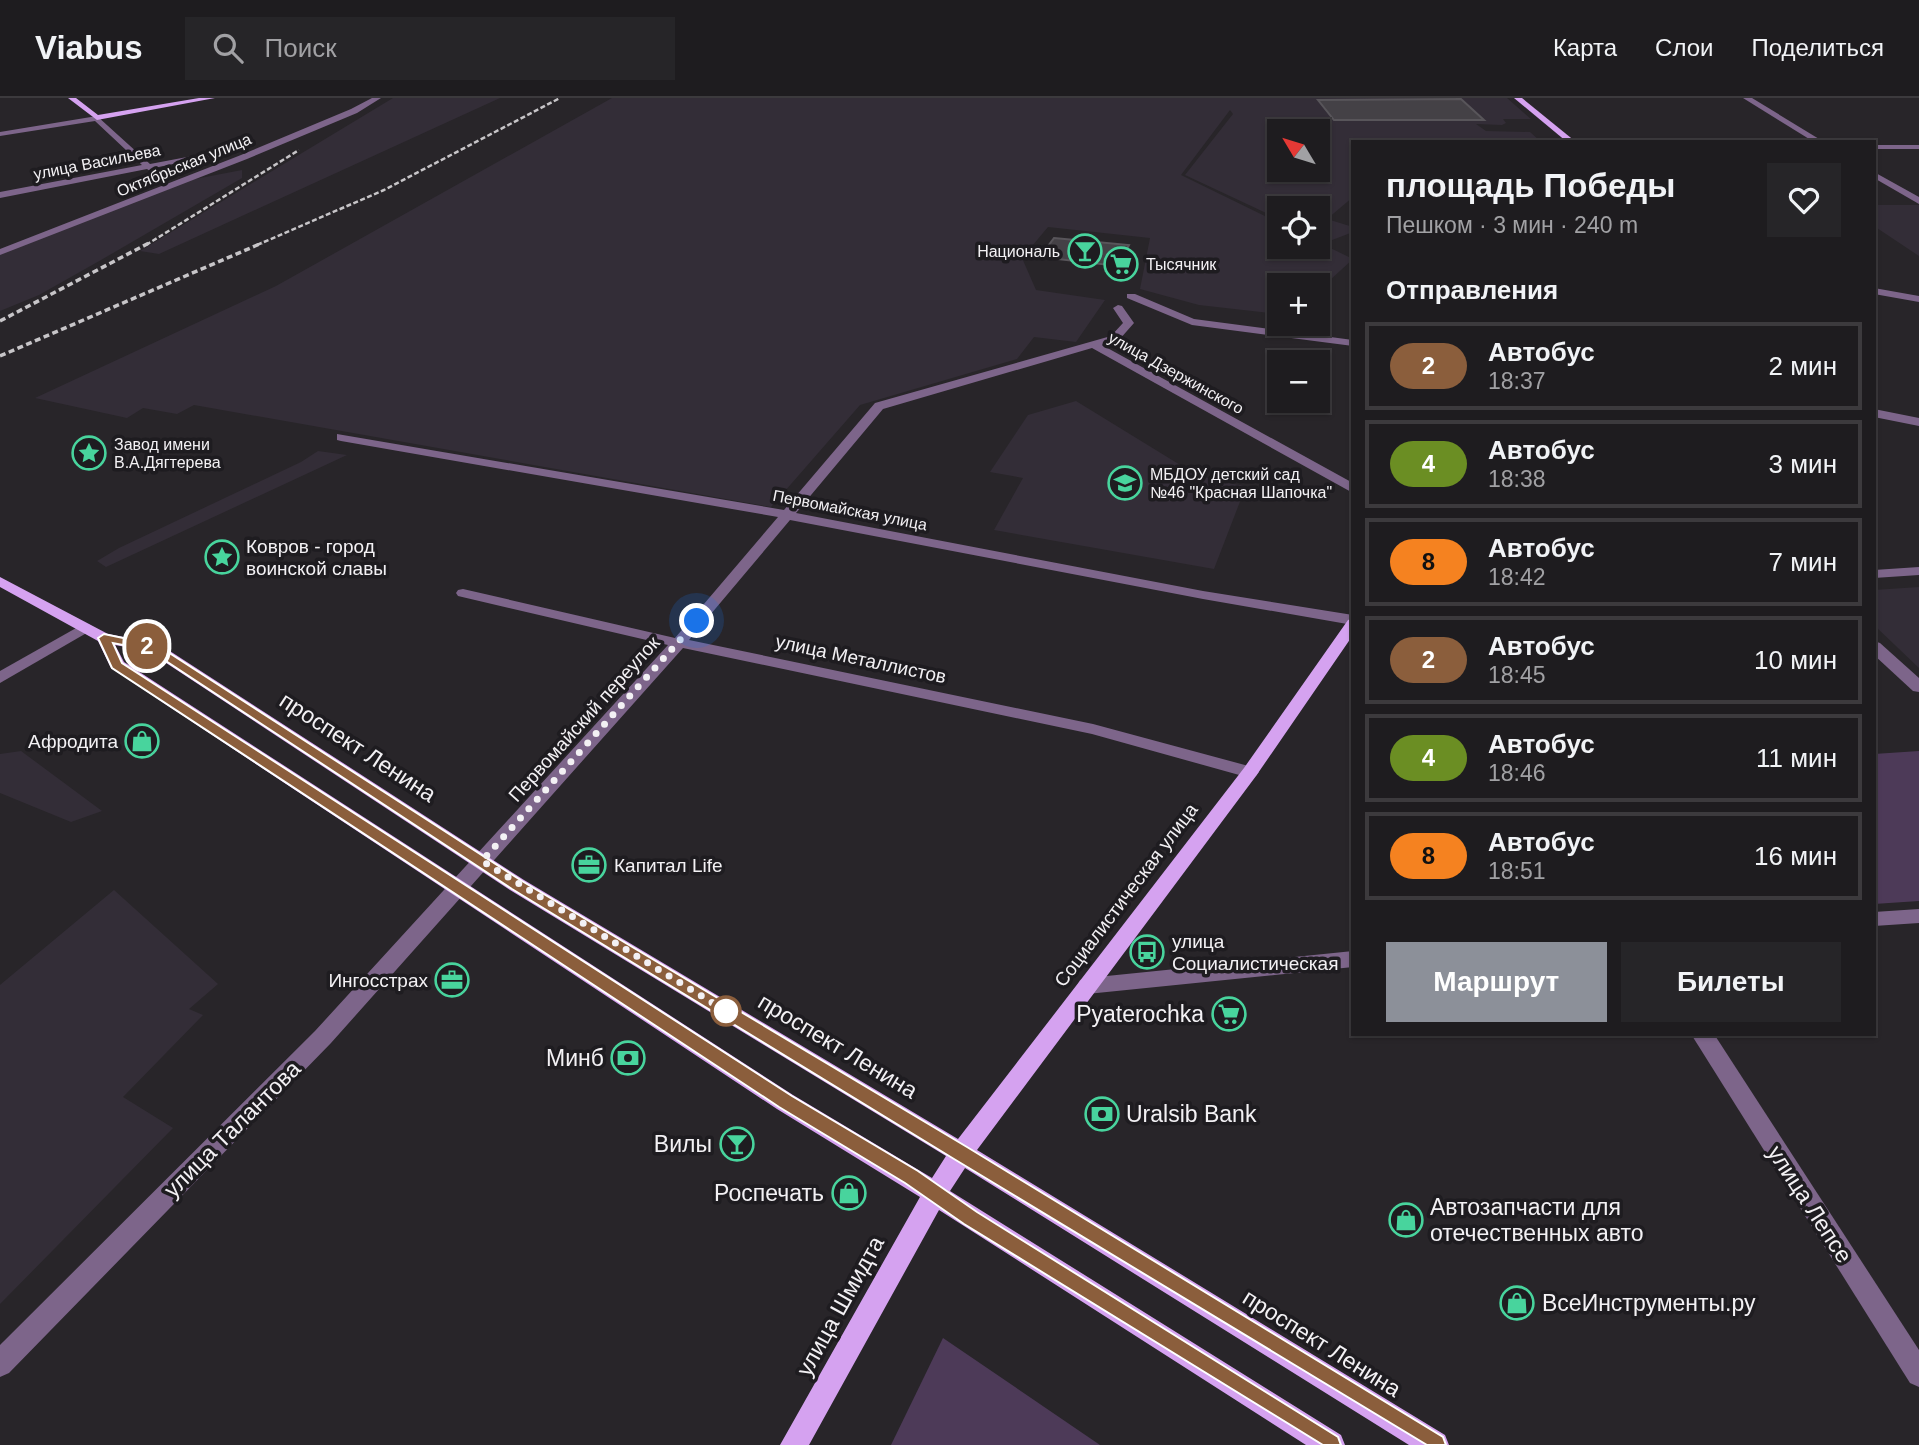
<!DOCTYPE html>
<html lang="ru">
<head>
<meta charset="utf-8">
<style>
	body { margin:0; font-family:Helvetica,sans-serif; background:#262528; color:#f1f3f6; height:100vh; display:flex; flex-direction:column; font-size:26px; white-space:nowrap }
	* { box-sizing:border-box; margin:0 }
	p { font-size:23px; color:#a1a1a4 }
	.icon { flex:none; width:38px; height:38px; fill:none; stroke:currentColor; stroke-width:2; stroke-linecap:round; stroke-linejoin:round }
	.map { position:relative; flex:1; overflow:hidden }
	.drawer { position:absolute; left:1351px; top:42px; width:525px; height:896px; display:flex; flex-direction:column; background:#1e1c1f; border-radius:0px; box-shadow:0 2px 5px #0004,0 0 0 2px #3c3a3d }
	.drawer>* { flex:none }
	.badge { padding:0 14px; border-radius:23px; font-size:24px; line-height:46px }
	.needle { width:46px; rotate:308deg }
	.buttons { position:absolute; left:1267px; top:21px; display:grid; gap:14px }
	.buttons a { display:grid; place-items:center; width:63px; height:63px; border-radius:0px; background:#1e1c1f; box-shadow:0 2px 5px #0004,0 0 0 2px #3c3a3d; font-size:35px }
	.you { position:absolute; width:35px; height:35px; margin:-18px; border:5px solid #fff; border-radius:50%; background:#1a73e8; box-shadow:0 0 0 10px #1a73e833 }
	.map>.badge { position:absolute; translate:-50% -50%; box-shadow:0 0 0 4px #fff }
	h2 { padding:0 35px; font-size:26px; line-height:63px }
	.round { display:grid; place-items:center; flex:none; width:74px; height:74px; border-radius:0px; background:#262528 }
	.overview { display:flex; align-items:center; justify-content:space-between; height:119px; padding:0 35px }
	h1 { font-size:33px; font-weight:700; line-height:52px }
	.cta { display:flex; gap:14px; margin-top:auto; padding:14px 35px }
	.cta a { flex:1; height:80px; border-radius:0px; background:#8c9099; color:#fff; font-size:28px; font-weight:700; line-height:80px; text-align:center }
	.cta a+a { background:#262528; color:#f1f3f6 }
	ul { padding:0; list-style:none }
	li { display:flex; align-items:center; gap:21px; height:88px; margin:0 14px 10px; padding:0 21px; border:4px solid #3c3a3d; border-radius:0px }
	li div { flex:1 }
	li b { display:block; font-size:26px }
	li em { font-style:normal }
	li .badge { min-width:77px; font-weight:700; text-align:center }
	header { display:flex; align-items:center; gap:42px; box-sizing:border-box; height:98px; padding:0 35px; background:#1e1c1f; border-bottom:2px solid #3c3a3d }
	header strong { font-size:33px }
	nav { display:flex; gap:38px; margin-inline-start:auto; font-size:24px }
	.search { width:490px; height:63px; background:#262528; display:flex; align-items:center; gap:18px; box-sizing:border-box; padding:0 24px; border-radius:0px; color:#a1a1a4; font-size:26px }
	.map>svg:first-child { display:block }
</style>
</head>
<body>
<header>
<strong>Viabus</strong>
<div class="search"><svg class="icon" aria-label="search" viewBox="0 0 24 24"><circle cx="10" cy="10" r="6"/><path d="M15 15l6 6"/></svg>Поиск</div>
<nav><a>Карта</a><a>Слои</a><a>Поделиться</a></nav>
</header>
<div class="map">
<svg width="1919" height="1347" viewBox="0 0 1919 1347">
	<rect width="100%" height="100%" fill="#282529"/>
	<g fill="#332d37" fill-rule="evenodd">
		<path d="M 393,0 L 500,0 L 159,156 L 140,153 Z"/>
		<path d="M 612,0 L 1507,0 L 1531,21 L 1503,21 L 1506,25 L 1502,27 L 1476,26 L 1486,33 L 1530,34 L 1540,43 L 1353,44 L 1353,99 L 1327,121 L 1353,129 L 1353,134 L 1327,144 L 1318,140 L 1318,110 L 1279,110 L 1279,121 L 1185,77 L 1233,16 L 1230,12 L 1181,77 L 1279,125 L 1279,149 L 1318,149 L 1318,144 L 1353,161 L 1318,193 L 1318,187 L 1279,187 L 1279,216 L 1199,207 L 1140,191 L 1150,140 L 1048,129 L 1022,160 L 1036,192 L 1105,202 L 1076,244 L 1034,239 L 1017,261 L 860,307 L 771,409 L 194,307 L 177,316 L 143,310 L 127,320 L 35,300 L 276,188 ZM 1279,33 L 1318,33 L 1318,72 L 1279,72 Z"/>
		<path d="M 242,72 L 242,80 L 101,162 L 39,197 L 0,213 L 0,156 L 190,82 Z"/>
		<path d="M 1874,107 L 1919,107 L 1919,158 L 1874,128 Z"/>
		<path d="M 1076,303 L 1190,373 L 1215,383 L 1246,388 L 1214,471 L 994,432 L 1023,380 L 990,374 L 1028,317 Z"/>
		<path d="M 318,353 L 347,357 L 106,469 L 97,463 L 119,450 L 301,364 Z"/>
		<path d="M 1919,489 L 1919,570 L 1874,527 L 1874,492 Z"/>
		<path d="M 21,653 L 102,713 L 71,724 L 0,695 L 0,656 Z"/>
		<path d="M 114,792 L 218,886 L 189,911 L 203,917 L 123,999 L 173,1030 L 0,1206 L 0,887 Z"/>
	</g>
	<g fill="#4d3a58">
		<path d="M 1919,653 L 1919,803 L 1874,806 L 1874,656 Z"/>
		<path d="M 943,1240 L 1100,1347 L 891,1347 Z"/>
	</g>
	<g fill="#444146" stroke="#58555a" stroke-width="2">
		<path d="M 1461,1 L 1484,22 L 1334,22 L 1318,2 Z"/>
		<path d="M 1054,140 L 1129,147 L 1122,160 L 1134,161 L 1126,176 L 1106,173 L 1110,167 L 1040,159 Z"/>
	</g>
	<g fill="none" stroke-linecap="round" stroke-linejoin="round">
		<g fill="#7d658a" fill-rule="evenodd">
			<path d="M 372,0 L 381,0 L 357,15 L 247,61 L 0,157 L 0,151 L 241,57 L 351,11 Z"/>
			<path d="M 1743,0 L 1752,0 L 1824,44 L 1814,44 Z"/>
			<path d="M 97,18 L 150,66 L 240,49 L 244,51 L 154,70 L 157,73 L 153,75 L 147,71 L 0,100 L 0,94 L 142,67 L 95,23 L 0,38 L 0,34 Z"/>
			<rect x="1874" y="47" width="45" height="4"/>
			<path d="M 1874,74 L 1919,99 L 1919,106 L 1874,80 Z"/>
			<path d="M 1874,190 L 1919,198 L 1919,204 L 1874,196 Z"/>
			<path d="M 1127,196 L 1135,196 L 1194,221 L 1353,242 L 1353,248 L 1192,227 L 1127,200 Z"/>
			<path d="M 1118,207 L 1122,208 L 1134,225 L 1119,242 L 1102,247 L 1353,385 L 1353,395 L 1092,250 L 883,311 L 796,415 L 1203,493 L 1353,517 L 1353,527 L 1203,501 L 790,422 L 689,542 L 1093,626 L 1256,670 L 1259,674 L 1256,678 L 1250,680 L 1092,636 L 683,550 L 331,945 L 9,1275 L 0,1279 L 0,1247 L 315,933 L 668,547 L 458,498 L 456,495 L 458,492 L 463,491 L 675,540 L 778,419 L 341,343 L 337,342 L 337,336 L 784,412 L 875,305 L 1111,238 L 1123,225 L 1113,210 Z"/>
			<path d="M 1874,311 L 1919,320 L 1919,328 L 1874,319 Z"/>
			<path d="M 1919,469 L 1919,477 L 1874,480 L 1874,472 Z"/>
			<path d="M 85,525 L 90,527 L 93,530 L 90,533 L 0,585 L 0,573 Z"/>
			<path d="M 1874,543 L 1880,545 L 1919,580 L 1919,594 L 1913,593 L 1874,557 Z"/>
			<path d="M 1919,811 L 1919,825 L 1874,828 L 1874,814 Z"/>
			<path d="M 1353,853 L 1353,869 L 1087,896 L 1080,894 L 1077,888 L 1080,882 L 1087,880 Z"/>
			<path d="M 1691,936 L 1714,936 L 1919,1252 L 1919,1289 L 1910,1285 Z"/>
		</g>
		<g fill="#d5a2f0" fill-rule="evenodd">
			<path d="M 68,0 L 76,0 L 98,17 L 199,0 L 215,0 L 97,22 Z"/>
			<path d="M 1514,0 L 1522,0 L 1576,44 L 1567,44 Z"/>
			<path d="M 0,479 L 108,536 L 159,546 L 524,782 L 958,1041 L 1244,670 L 1348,522 L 1353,520 L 1353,537 L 1256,678 L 977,1052 L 1445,1337 L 1449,1347 L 1409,1347 L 965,1070 L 950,1093 L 1341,1337 L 1345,1347 L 1306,1347 L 939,1112 L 809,1347 L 780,1347 L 920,1099 L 777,1011 L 111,570 L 98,543 L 0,489 ZM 115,547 L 148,553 L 510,792 L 946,1058 L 932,1080 L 793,997 L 124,564 Z"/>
		</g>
		<g stroke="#c7c5c8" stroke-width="2.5" stroke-dasharray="5 2.5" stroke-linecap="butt">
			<path d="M 146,147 L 299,52"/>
			<path d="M 257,147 L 384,92 L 560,0"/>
		</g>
		<g stroke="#c7c5c8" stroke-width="3.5" stroke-dasharray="6 3.5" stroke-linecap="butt">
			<path d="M 0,223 L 149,145"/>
			<path d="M 0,258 L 262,145"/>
		</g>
	</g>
	<path fill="#8b5e3c" stroke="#fff" stroke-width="2" d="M 104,536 L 157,547 L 522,783 L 967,1049 L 1443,1339 L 1446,1347 L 1427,1347 L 954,1061 L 512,791 L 149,552 L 113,545 L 122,565 L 792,998 L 918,1073 L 977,1114 L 1338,1339 L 1341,1347 L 1323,1347 L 964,1126 L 905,1085 L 779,1009 L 112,570 L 98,540 Z"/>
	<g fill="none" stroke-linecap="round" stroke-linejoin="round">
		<path stroke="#f3f1f4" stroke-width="7" stroke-dasharray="0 12.6" d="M 697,523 L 482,763 L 726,913"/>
	</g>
	<defs>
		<symbol id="bar-ring" viewBox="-11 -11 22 22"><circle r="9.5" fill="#1e1c20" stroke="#48d49d" stroke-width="1.5"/><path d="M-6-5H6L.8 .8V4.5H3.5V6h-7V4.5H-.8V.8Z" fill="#48d49d"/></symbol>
		<symbol id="supermarket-ring" viewBox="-11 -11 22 22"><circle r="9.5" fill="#1e1c20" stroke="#48d49d" stroke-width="1.5"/><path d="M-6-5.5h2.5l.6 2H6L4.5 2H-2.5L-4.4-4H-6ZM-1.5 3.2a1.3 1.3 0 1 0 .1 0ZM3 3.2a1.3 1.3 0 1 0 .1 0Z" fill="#48d49d"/></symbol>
		<symbol id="sight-ring" viewBox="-11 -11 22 22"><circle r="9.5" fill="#1e1c20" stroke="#48d49d" stroke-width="1.5"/><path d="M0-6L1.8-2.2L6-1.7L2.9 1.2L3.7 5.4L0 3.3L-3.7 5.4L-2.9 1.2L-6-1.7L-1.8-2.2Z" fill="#48d49d"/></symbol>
		<symbol id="school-ring" viewBox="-11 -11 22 22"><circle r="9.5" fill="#1e1c20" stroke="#48d49d" stroke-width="1.5"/><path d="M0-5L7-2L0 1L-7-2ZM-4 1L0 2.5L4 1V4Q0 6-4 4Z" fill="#48d49d"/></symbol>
		<symbol id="shop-ring" viewBox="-11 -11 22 22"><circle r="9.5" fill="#1e1c20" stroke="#48d49d" stroke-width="1.5"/><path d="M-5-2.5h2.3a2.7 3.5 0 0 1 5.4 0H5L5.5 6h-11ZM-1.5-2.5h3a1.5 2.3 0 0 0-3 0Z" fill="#48d49d"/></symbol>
		<symbol id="office-ring" viewBox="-11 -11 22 22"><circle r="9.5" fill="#1e1c20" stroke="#48d49d" stroke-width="1.5"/><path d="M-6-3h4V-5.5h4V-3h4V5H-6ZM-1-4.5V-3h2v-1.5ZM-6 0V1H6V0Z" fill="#48d49d"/></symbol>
		<symbol id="bus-ring" viewBox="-11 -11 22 22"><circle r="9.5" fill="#1e1c20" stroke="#48d49d" stroke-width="1.5"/><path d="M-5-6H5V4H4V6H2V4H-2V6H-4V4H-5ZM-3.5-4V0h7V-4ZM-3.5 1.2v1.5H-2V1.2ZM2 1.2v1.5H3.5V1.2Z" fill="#48d49d"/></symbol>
		<symbol id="bank-ring" viewBox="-11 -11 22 22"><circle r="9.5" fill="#1e1c20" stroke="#48d49d" stroke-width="1.5"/><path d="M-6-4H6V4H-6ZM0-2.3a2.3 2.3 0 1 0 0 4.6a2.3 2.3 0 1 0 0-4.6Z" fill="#48d49d"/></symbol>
	</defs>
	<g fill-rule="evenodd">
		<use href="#bar-ring" x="1066" y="134" width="38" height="38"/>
		<use href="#supermarket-ring" x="1102" y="147" width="38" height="38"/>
		<use href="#sight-ring" x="70" y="336" width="38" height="38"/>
		<use href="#school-ring" x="1106" y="366" width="38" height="38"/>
		<use href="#sight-ring" x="203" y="440" width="38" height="38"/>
		<use href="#shop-ring" x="123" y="624" width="38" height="38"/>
		<use href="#office-ring" x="570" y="748" width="38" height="38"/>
		<use href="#bus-ring" x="1128" y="835" width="38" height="38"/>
		<use href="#office-ring" x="433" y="863" width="38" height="38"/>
		<use href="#supermarket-ring" x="1210" y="897" width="38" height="38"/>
		<use href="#bank-ring" x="609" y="941" width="38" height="38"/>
		<use href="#bank-ring" x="1083" y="997" width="38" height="38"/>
		<use href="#bar-ring" x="718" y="1027" width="38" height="38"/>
		<use href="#shop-ring" x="830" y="1076" width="38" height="38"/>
		<use href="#shop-ring" x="1387" y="1103" width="38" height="38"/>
		<use href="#shop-ring" x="1498" y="1186" width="38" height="38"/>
	</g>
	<circle fill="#fff" stroke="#8b5e3c" stroke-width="3.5" cx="726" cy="913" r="14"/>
	<g text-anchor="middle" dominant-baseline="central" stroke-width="7" stroke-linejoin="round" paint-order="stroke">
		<g font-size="16" fill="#f3f1f4" stroke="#1e1c20">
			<text transform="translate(97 64) rotate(-11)">улица Васильева</text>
			<text transform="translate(184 67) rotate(-22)">Октябрьская улица</text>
			<text transform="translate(1176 275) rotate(29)">улица Дзержинского</text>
			<text transform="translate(850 412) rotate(11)">Первомайская улица</text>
		</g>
		<g font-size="16" fill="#f3f1f4" stroke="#1e1c20" text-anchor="start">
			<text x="1060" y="153" text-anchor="end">Националь</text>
			<text x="1146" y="166">Тысячник</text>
			<text x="114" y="346">Завод имени<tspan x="114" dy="18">В.А.Дягтерева</tspan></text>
			<text x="1150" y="376">МБДОУ детский сад<tspan x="1150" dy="18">№46 "Красная Шапочка"</tspan></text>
		</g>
		<g font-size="19" fill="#f3f1f4" stroke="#1e1c20" text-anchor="start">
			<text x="246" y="448">Ковров - город<tspan x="246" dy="22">воинской славы</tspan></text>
			<text x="118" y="643" text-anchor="end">Афродита</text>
			<text x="614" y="767">Капитал Life</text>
			<text x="1172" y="843">улица<tspan x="1172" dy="22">Социалистическая</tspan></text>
			<text x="428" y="882" text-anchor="end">Ингосстрах</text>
		</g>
		<g font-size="19" fill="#f3f1f4" stroke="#1e1c20">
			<text transform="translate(861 561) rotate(12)">улица Металлистов</text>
			<text transform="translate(584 621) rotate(-48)">Первомайский переулок</text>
			<text transform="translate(1126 797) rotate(-53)">Социалистическая улица</text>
		</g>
		<g font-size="23" fill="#f3f1f4" stroke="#1e1c20">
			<text transform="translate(358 649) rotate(33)">проспект Ленина</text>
			<text transform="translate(838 948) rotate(31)">проспект Ленина</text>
			<text transform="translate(232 1031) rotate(-45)">улица Талантова</text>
			<text transform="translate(1810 1106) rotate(57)">улица Лепсе</text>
			<text transform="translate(840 1208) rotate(-61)">улица Шмидта</text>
			<text transform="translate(1322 1245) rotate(32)">проспект Ленина</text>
		</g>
		<g font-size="23" fill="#f3f1f4" stroke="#1e1c20" text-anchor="end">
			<text x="1204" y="916">Pyaterochka</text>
			<text x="604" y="960">Минб</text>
			<text x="1126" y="1016" text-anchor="start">Uralsib Bank</text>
			<text x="712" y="1046">Вилы</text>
			<text x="824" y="1095">Роспечать</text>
			<text x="1430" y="1109" text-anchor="start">Автозапчасти для<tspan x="1430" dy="26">отечественных авто</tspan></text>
			<text x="1542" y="1205" text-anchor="start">ВсеИнструменты.ру</text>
		</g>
	</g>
</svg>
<div class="buttons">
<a><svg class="needle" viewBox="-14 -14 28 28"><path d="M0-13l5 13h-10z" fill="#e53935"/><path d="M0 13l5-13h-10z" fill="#a1a1a4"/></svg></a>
<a><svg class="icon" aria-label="locate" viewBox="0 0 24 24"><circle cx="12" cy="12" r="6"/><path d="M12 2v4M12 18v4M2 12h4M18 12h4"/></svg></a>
<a>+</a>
<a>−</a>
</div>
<div class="you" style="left:697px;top:523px"></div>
<b class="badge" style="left:147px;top:548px;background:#8b5e3c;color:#fff">2</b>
<section class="drawer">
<div class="overview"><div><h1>площадь Победы</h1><p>Пешком · 3 мин · 240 m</p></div><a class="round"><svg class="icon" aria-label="heart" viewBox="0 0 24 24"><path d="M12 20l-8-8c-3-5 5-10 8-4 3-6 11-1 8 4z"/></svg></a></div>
<h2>Отправления</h2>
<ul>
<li><span class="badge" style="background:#8b5e3c;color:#fff">2</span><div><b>Автобус</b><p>18:37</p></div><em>2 мин</em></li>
<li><span class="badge" style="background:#6b8e23;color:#fff">4</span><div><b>Автобус</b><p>18:38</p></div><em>3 мин</em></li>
<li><span class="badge" style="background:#f58220;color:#111">8</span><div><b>Автобус</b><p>18:42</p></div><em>7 мин</em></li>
<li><span class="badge" style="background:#8b5e3c;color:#fff">2</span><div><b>Автобус</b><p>18:45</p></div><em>10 мин</em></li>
<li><span class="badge" style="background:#6b8e23;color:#fff">4</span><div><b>Автобус</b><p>18:46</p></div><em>11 мин</em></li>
<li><span class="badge" style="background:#f58220;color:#111">8</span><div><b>Автобус</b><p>18:51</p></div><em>16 мин</em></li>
</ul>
<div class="cta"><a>Маршрут</a><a>Билеты</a></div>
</section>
</div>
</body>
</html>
